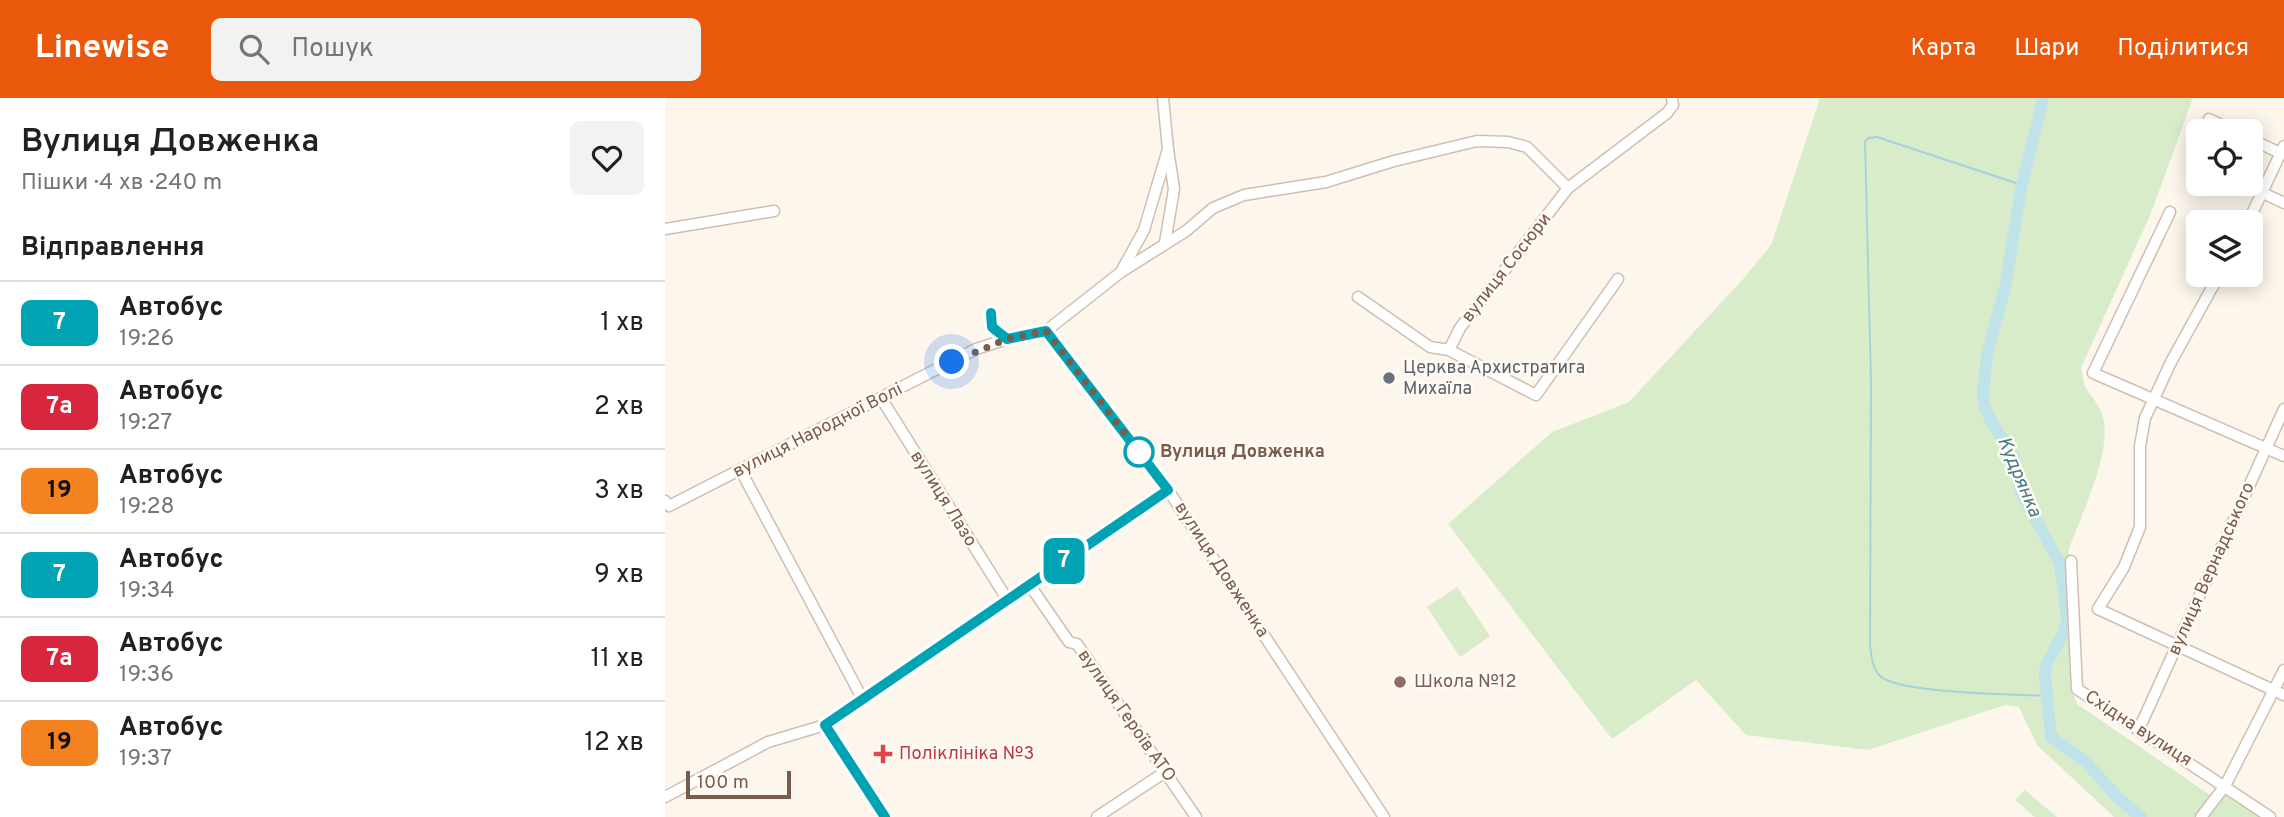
<!DOCTYPE html>
<html lang="uk">
<head>
<meta charset="utf-8">
<style>
	body { margin:0; font-family:Overpass,sans-serif; background:#f2f2f2; color:#202124; height:100vh; display:flex; flex-direction:column; font-size:26px; white-space:nowrap }
	* { box-sizing:border-box; margin:0 }
	p { font-size:23px; color:#757577 }
	.icon { flex:none; width:38px; height:38px; fill:none; stroke:currentColor; stroke-width:2; stroke-linecap:round; stroke-linejoin:round }
	.map { position:relative; flex:1; overflow:hidden }
	.sheet { display:flex; flex-direction:column; background:#fff; width:665px }
	.sheet>* { flex:none }
	.badge { padding:0 14px; border-radius:10px; font-size:24px; line-height:46px }
	.tools { position:absolute; left:1521px; top:21px; display:grid; gap:14px }
	.tools a { display:grid; place-items:center; width:77px; height:77px; border-radius:10px; background:#fff; box-shadow:0 4px 18px #0003; font-size:35px }
	.scale { position:absolute; left:21px; bottom:18px; width:105px; box-sizing:border-box; padding-left:7px; border:4px solid #7a5c4d; border-top:0; font-size:19px; line-height:24px; white-space:nowrap; color:#7a5c4d; -webkit-text-stroke:5px #fffaf3; paint-order:stroke }
	.you { position:absolute; width:35px; height:35px; margin:-18px; border:5px solid #fff; border-radius:50%; background:#1a73e8; box-shadow:0 0 0 10px #1a73e833 }
	.map>.badge { position:absolute; translate:-50% -50%; box-shadow:0 0 0 4px #fff }
	h2 { padding:0 21px; font-size:26px; line-height:63px }
	.round { display:grid; place-items:center; flex:none; width:74px; height:74px; border-radius:10px; background:#f2f2f2 }
	.headline { display:flex; align-items:center; justify-content:space-between; height:119px; padding:0 21px }
	h1 { font-size:33px; font-weight:600; line-height:52px }
	ul { padding:0; list-style:none }
	li { display:flex; align-items:center; gap:21px; height:84px; padding:0 21px; border-top:2px solid #e0e0e0 }
	li div { flex:1 }
	li b { display:block; font-size:26px }
	li em { font-style:normal }
	li .badge { min-width:77px; font-weight:700; text-align:center }
	header { display:flex; align-items:center; gap:42px; box-sizing:border-box; height:98px; padding:0 35px; background:#ea580c; color:#fff }
	header strong { font-size:33px }
	nav { display:flex; gap:38px; margin-inline-start:auto; font-size:24px }
	.search { width:490px; height:63px; background:#f2f2f2; display:flex; align-items:center; gap:18px; box-sizing:border-box; padding:0 24px; border-radius:10px; color:#757577; font-size:26px }
	main { display:flex; flex:1; min-height:0 }
	.map>svg:first-child { display:block }
</style>
</head>
<body>
<header>
<strong>Linewise</strong>
<div class="search"><svg class="icon" aria-label="search" viewBox="0 0 24 24"><circle cx="10" cy="10" r="6"/><path d="M15 15l6 6"/></svg>Пошук</div>
<nav><a>Карта</a><a>Шари</a><a>Поділитися</a></nav>
</header>
<main>
<section class="sheet">
<div class="headline"><div><h1>Вулиця Довженка</h1><p>Пішки · 4 хв · 240 m</p></div><a class="round"><svg class="icon" aria-label="heart" viewBox="0 0 24 24"><path d="M12 20l-8-8c-3-5 5-10 8-4 3-6 11-1 8 4z"/></svg></a></div>
<h2>Відправлення</h2>
<ul>
<li><span class="badge" style="background:#00a3b4;color:#fff">7</span><div><b>Автобус</b><p>19:26</p></div><em>1 хв</em></li>
<li><span class="badge" style="background:#d7263d;color:#fff">7а</span><div><b>Автобус</b><p>19:27</p></div><em>2 хв</em></li>
<li><span class="badge" style="background:#f58220;color:#111">19</span><div><b>Автобус</b><p>19:28</p></div><em>3 хв</em></li>
<li><span class="badge" style="background:#00a3b4;color:#fff">7</span><div><b>Автобус</b><p>19:34</p></div><em>9 хв</em></li>
<li><span class="badge" style="background:#d7263d;color:#fff">7а</span><div><b>Автобус</b><p>19:36</p></div><em>11 хв</em></li>
<li><span class="badge" style="background:#f58220;color:#111">19</span><div><b>Автобус</b><p>19:37</p></div><em>12 хв</em></li>
</ul>
</section>
<div class="map">
<svg width="1619" height="719" viewBox="0 0 1619 719">
	<rect width="100%" height="100%" fill="#fdf6ec"/>
	<g fill="#d8ecc9">
		<path d="M 1155,0 L 1528,0 L 1486,115 L 1416,270 C 1420,299 1427,293 1436,314 C 1451,348 1416,416 1404,451 L 1403,469 L 1408,595 L 1412,606 L 1548,699 L 1532,719 L 1449,719 L 1372,647 L 1354,609 L 1340,607 L 1203,652 L 1081,637 L 1031,582 L 947,641 L 783,426 L 887,334 L 964,304 L 1079,180 L 1106,147 Z"/>
		<path d="M 792,489 L 825,538 L 795,559 L 762,509 Z"/>
		<path d="M 1360,692 L 1392,719 L 1370,719 L 1350,702 Z"/>
		<path d="M 1561,692 L 1599,719 L 1540,719 Z"/>
	</g>
	<g fill="none" stroke-linecap="round" stroke-linejoin="round">
		<path stroke="#a5d3da" stroke-width="2" d="M 1357,87 L 1212,39 L 1203,40 L 1200,44 L 1206,284 L 1205,546 C 1206,556 1207,569 1214,577 C 1230,596 1354,596 1384,598"/>
		<path stroke="#bfe3e8" stroke-width="12" d="M 1378,0 L 1356,91 L 1340,190 L 1322,256 L 1318,295 L 1319,307 L 1326,323 L 1349,359 L 1356,394 L 1394,464 L 1399,491 L 1402,521 L 1399,534 L 1381,567 L 1380,579 L 1386,639 L 1421,664 L 1453,700 L 1476,719"/>
		<defs>
			<g id="minor">
				<path d="M 1544,21 L 1569,33"/>
				<path d="M 1586,41 L 1615,55"/>
				<path d="M 1598,95 L 1619,105"/>
				<path d="M 1505,114 L 1428,275 L 1619,358"/>
				<path d="M 1583,124 L 1619,48"/>
				<path d="M 0,131 L 109,113"/>
				<path d="M 500,145 L 509,91 L 503,51"/>
				<path d="M 457,172 L 479,132 L 503,51 L 498,0"/>
				<path d="M 1554,177 L 1506,264 L 1480,320 L 1475,348 L 1475,429 L 1459,469 L 1433,511 L 1619,597"/>
				<path d="M 693,199 L 765,249 L 784,252 L 871,297 L 953,181"/>
				<path d="M 381,233 L 503,392 L 719,719"/>
				<path d="M 784,252 L 795,230 L 903,90"/>
				<path d="M 216,300 L 342,501"/>
				<path d="M 76,373 L 197,600"/>
				<path d="M 0,403 L 4,408 L 311,251 L 342,241 L 381,233 L 456,174 L 521,133 L 548,110 L 579,97 L 661,84 L 729,63 L 812,43 L 843,44 L 862,49 L 903,90 L 1002,15 L 1008,7 L 1007,0"/>
				<path d="M 1406,463 L 1412,591 L 1605,719"/>
				<path d="M 364,486 L 404,544 L 412,546 L 531,719"/>
				<path d="M 160,627 L 220,719"/>
				<path d="M 1474,631 L 1619,311"/>
				<path d="M 0,699 L 103,644 L 160,627 L 503,392"/>
				<path d="M 432,719 L 500,674"/>
				<path d="M 1536,719 L 1560,688 L 1619,572"/>
			</g>
		</defs>
		<use href="#minor" stroke="#d1beb0" stroke-width="13"/>
		<use href="#minor" stroke="#fff" stroke-width="10"/>
	</g>
	<g fill="none" stroke-linecap="round" stroke-linejoin="round">
		<defs>
			<path id="line" d="M 220,719 L 160,627 L 503,392 L 381,233 L 342,241 L 327,229 L 326,215"/>
		</defs>
		<use href="#line" stroke="#fff" stroke-width="16"/>
		<use href="#line" stroke="#00a3b4" stroke-width="10"/>
		<path stroke="#7a5c4d" stroke-width="7" stroke-dasharray="0 12.6" d="M 287,264 L 342,241 L 381,233 L 474,354"/>
	</g>
	<circle fill="#6b7280" stroke="#fffaf3" stroke-width="2.5" cx="724" cy="280" r="7"/>
	<circle fill="#fff" stroke="#00a3b4" stroke-width="3.5" cx="474" cy="354" r="14"/>
	<circle fill="#8d6e63" stroke="#fffaf3" stroke-width="2.5" cx="735" cy="584" r="7"/>
	<path fill="#e0444e" stroke="#fffaf3" stroke-width="2.5" d="M214.5 645.5h7v7h7v7h-7v7h-7v-7h-7v-7h7z"/>
	<g text-anchor="middle" dominant-baseline="central" stroke-width="5" stroke-linejoin="round" paint-order="stroke">
		<g font-size="18" fill="#7a5c4d" stroke="#fffaf3">
			<text transform="translate(842 170) rotate(-52)">вулиця Сосюри</text>
			<text transform="translate(153 333) rotate(-27)">вулиця Народної Волі</text>
			<text transform="translate(278 401) rotate(58)">вулиця Лазо</text>
			<text transform="translate(1547 471) rotate(-66)">вулиця Вернадського</text>
			<text transform="translate(556 472) rotate(57)">вулиця Довженка</text>
			<text transform="translate(461 618) rotate(55)">вулиця Героїв АТО</text>
			<text transform="translate(1473 631) rotate(33)">Східна вулиця</text>
		</g>
		<g font-size="18" fill="#5b616d" stroke="#fffaf3" text-anchor="start">
			<text x="738" y="270">Церква Архистратига<tspan x="738" dy="21">Михаїла</tspan></text>
		</g>
		<g font-size="18" font-weight="bold" fill="#7a5c4d" stroke="#fffaf3" text-anchor="start">
			<text x="495" y="354">Вулиця Довженка</text>
		</g>
		<g font-size="18" fill="#785e54" stroke="#fffaf3" text-anchor="start">
			<text x="749" y="584">Школа №12</text>
		</g>
		<g font-size="18" fill="#be3a42" stroke="#fffaf3" text-anchor="start">
			<text x="234" y="656">Поліклініка №3</text>
		</g>
		<g font-size="19" font-style="italic" fill="#437c86" stroke="#fffaf3">
			<text transform="translate(1354 379) rotate(67)">Кудрянка</text>
		</g>
	</g>
</svg>
<div class="tools">
<a><svg class="icon" aria-label="locate" viewBox="0 0 24 24"><circle cx="12" cy="12" r="6"/><path d="M12 2v4M12 18v4M2 12h4M18 12h4"/></svg></a>
<a><svg class="icon" aria-label="layers" viewBox="0 0 24 24"><path d="M12 4l9 5-9 5-9-5zM3 14l9 5 9-5"/></svg></a>
</div>
<div class="scale">100 m</div>
<div class="you" style="left:287px;top:264px"></div>
<b class="badge" style="left:399px;top:463px;background:#00a3b4;color:#fff">7</b>
</div>
</main>
</body>
</html>
